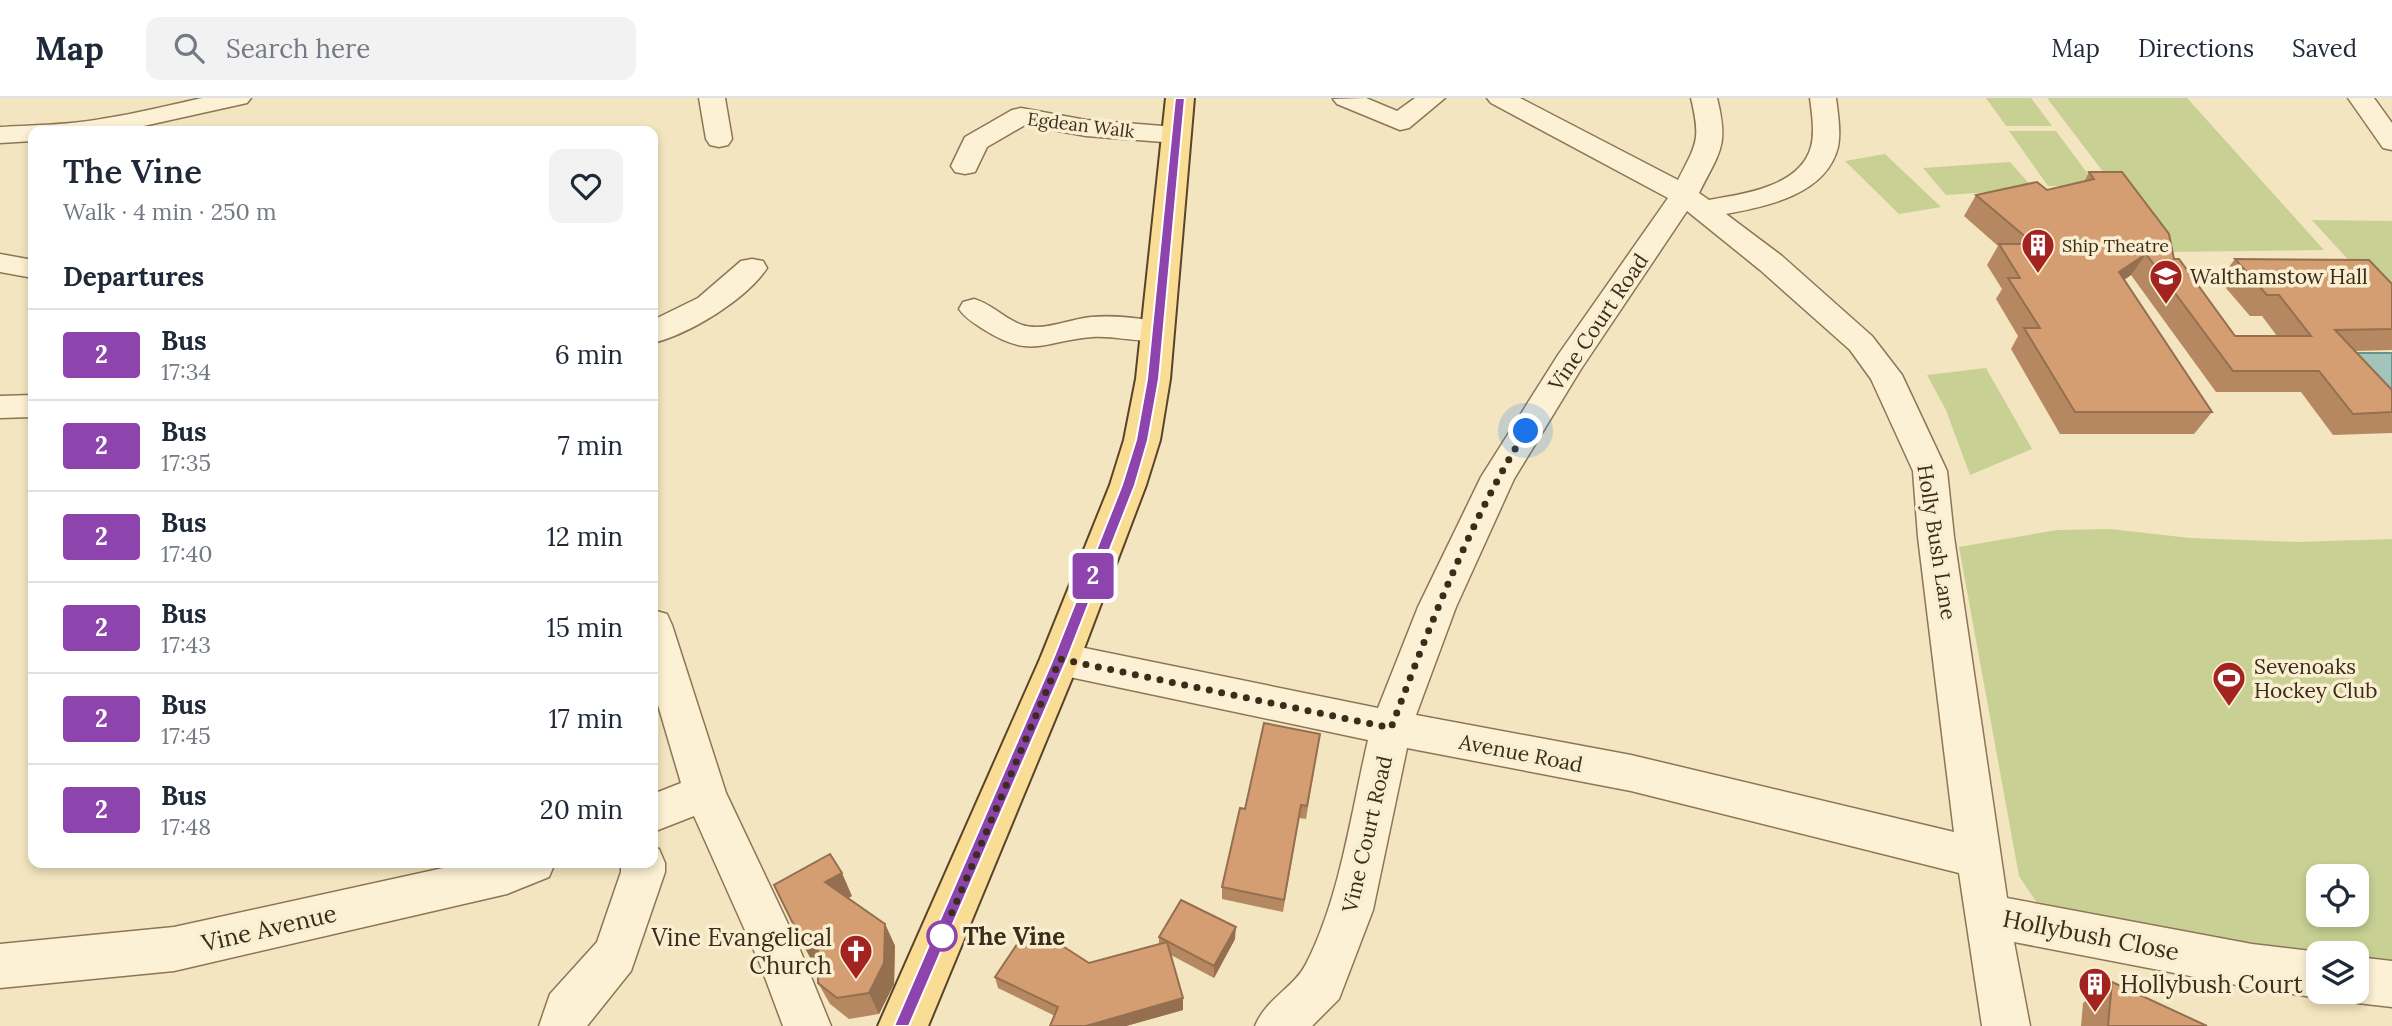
<!DOCTYPE html>
<html lang="en">
<head>
<meta charset="utf-8">
<style>
	body { margin:0; font-family:Lora,serif; background:#f2f2f3; color:#1f2937; height:100vh; display:flex; flex-direction:column; font-size:26px; white-space:nowrap }
	* { box-sizing:border-box; margin:0 }
	p { font-size:23px; color:#747a83 }
	.icon { flex:none; width:38px; height:38px; fill:none; stroke:currentColor; stroke-width:2; stroke-linecap:round; stroke-linejoin:round }
	.map { position:relative; flex:1; overflow:hidden }
	.drawer { position:absolute; left:28px; top:28px; width:630px; height:742px; display:flex; flex-direction:column; background:#fff; border-radius:14px; box-shadow:0 4px 10px #0003 }
	.drawer>* { flex:none }
	.badge { padding:0 14px; border-radius:5px; font-size:24px; line-height:46px }
	.buttons { position:absolute; left:2306px; top:766px; display:grid; gap:14px }
	.buttons a { display:grid; place-items:center; width:63px; height:63px; border-radius:14px; background:#fff; box-shadow:0 4px 10px #0003; font-size:35px }
	.you { position:absolute; width:35px; height:35px; margin:-18px; border:5px solid #fff; border-radius:50%; background:#1a73e8; box-shadow:0 0 0 10px #1a73e833 }
	.map>.badge { position:absolute; translate:-50% -50%; box-shadow:0 0 0 4px #fff }
	h2 { padding:0 35px; font-size:26px; line-height:63px }
	.round { display:grid; place-items:center; flex:none; width:74px; height:74px; border-radius:14px; background:#f2f2f3 }
	.head { display:flex; align-items:center; justify-content:space-between; height:119px; padding:0 35px }
	h1 { font-size:33px; font-weight:600; line-height:52px }
	ul { padding:0; list-style:none }
	li { display:flex; align-items:center; gap:21px; height:91px; padding:0 35px; border-top:2px solid #e0e1e3 }
	li div { flex:1 }
	li b { display:block; font-size:26px }
	li em { font-style:normal }
	li .badge { min-width:77px; font-weight:700; text-align:center }
	header { display:flex; align-items:center; gap:42px; box-sizing:border-box; height:98px; padding:0 35px; background:#fff; border-bottom:2px solid #e0e1e3 }
	header strong { font-size:33px }
	nav { display:flex; gap:38px; margin-inline-start:auto; font-size:24px }
	.search { width:490px; height:63px; background:#f2f2f3; display:flex; align-items:center; gap:18px; box-sizing:border-box; padding:0 24px; border-radius:14px; color:#747a83; font-size:26px }
	.map>svg:first-child { display:block }
</style>
</head>
<body>
<header>
<strong>Map</strong>
<div class="search"><svg class="icon" aria-label="search" viewBox="0 0 24 24"><circle cx="10" cy="10" r="6"/><path d="M15 15l6 6"/></svg>Search here</div>
<nav><a>Map</a><a>Directions</a><a>Saved</a></nav>
</header>
<div class="map">
<svg width="2392" height="928" viewBox="0 0 2392 928">
	<rect width="100%" height="100%" fill="#f2e5c0"/>
	<g fill="#c8d193" fill-rule="evenodd">
		<path d="M 1986,0 L 2031,0 L 2052,28 L 2006,28 Z"/>
		<path d="M 2047,0 L 2187,0 L 2324,152 L 2164,154 Z"/>
		<path d="M 2009,33 L 2056,33 L 2097,88 L 2048,88 Z"/>
		<path d="M 1885,56 L 1941,109 L 1899,116 L 1845,63 Z"/>
		<path d="M 2010,64 L 2034,91 L 1946,97 L 1923,70 Z"/>
		<path d="M 2312,122 L 2392,123 L 2392,210 Z"/>
		<path d="M 1986,270 L 2032,351 L 1970,377 L 1946,312 L 1927,277 Z"/>
		<path d="M 2110,431 L 2190,440 L 2298,444 L 2392,441 L 2392,868 L 2357,863 L 2357,856 L 2319,857 L 2056,817 L 2037,805 L 2019,778 L 1959,449 L 2057,432 ZM 2319,779 L 2357,779 L 2357,817 L 2319,817 Z"/>
	</g>
	<path fill="#a3c4bb" stroke="#69938a" stroke-width="2" d="M 2351,255 L 2392,255 L 2392,303 Z"/>
	<g fill="none" stroke-linecap="round" stroke-linejoin="round">
		<defs>
			<g id="minor">
				<path d="M 202,0 L 251,0 L 247,5 L 121,33 L 33,33 L 33,43 L 0,45 L 0,29 C 36,27 71,27 107,20 C 139,15 170,7 202,0 Z"/>
				<path d="M 699,0 L 725,0 L 732,41 L 728,47 L 719,49 L 710,47 L 706,41 Z"/>
				<path d="M 1366,0 L 1397,13 L 1415,0 L 1445,0 L 1409,30 L 1400,32 L 1337,6 L 1333,1 Z"/>
				<path d="M 1487,0 L 1520,0 L 1678,82 C 1697,45 1701,42 1691,0 L 1717,0 C 1729,48 1720,53 1699,95 L 1709,102 C 1743,96 1800,89 1811,49 C 1815,34 1812,16 1810,0 L 1836,0 C 1838,16 1841,34 1838,49 C 1826,97 1767,108 1726,116 L 1782,158 L 1872,238 L 1902,277 L 1947,373 L 1954,439 L 2007,800 L 2252,846 L 2319,854 L 2322,856 L 2319,856 L 2319,894 L 2332,894 L 2319,900 L 2252,890 L 2014,844 L 2030,928 L 1982,928 L 1959,775 L 1631,693 L 1407,650 L 1373,812 L 1339,901 L 1312,928 L 1255,928 C 1267,899 1294,890 1306,866 C 1340,800 1351,715 1368,642 L 1060,577 L 1046,572 L 1040,561 L 1046,550 L 1060,545 L 1378,610 L 1418,509 L 1481,379 L 1558,257 L 1668,100 L 1491,5 ZM 1687,113 L 1760,172 L 1850,252 L 1871,281 L 1913,373 L 1918,439 L 1954,734 L 1631,657 L 1416,617 L 1456,509 L 1514,381 L 1581,271 Z"/>
				<path d="M 2348,0 L 2374,0 L 2392,25 L 2392,52 L 2383,50 Z"/>
				<path d="M 1021,10 L 1086,22 L 1176,29 L 1185,31 L 1189,37 L 1185,43 L 1176,45 L 1086,38 L 1025,27 L 987,49 L 975,74 L 965,76 L 955,74 L 951,68 L 965,39 L 1012,12 Z"/>
				<path d="M 0,156 L 33,162 L 33,180 L 0,174 Z"/>
				<path d="M 752,161 L 763,163 L 767,170 C 746,202 689,236 653,245 L 653,222 L 698,200 L 741,163 Z"/>
				<path d="M 974,201 C 992,206 1005,221 1022,227 C 1044,234 1069,221 1091,219 C 1114,217 1145,220 1167,226 L 1172,233 L 1167,240 C 1142,247 1117,237 1092,239 C 1043,243 1032,262 983,231 C 974,225 965,220 959,211 L 963,204 Z"/>
				<path d="M 33,297 L 33,319 L 0,320 L 0,298 Z"/>
				<path d="M 653,512 L 667,516 L 672,527 L 726,695 L 798,847 L 831,928 L 783,928 L 760,866 L 694,718 L 653,734 L 653,696 L 681,685 L 653,590 Z"/>
				<path d="M 653,749 L 659,751 L 665,765 L 665,774 L 631,873 L 587,928 L 539,928 L 550,896 L 597,844 L 621,774 L 621,765 L 653,765 Z"/>
				<path d="M 466,765 L 555,765 L 549,779 L 507,796 L 174,873 L 0,890 L 0,846 L 174,829 Z"/>
				<path d="M 2357,859 L 2392,863 L 2392,909 L 2357,905 L 2341,898 L 2339,894 L 2357,894 Z"/>
			</g>
			<path id="major" d="M 1166,0 L 1194,0 L 1170,281 L 1160,342 L 1146,387 L 1080,561 L 928,928 L 878,928 L 1040,561 L 1110,387 L 1124,342 L 1136,281 Z"/>
		</defs>
		<use href="#minor" stroke="#8d7556" stroke-width="3"/>
		<use href="#major" stroke="#5a422b" stroke-width="4"/>
		<use href="#minor" fill="#fcf1d4" fill-rule="evenodd"/>
		<use href="#major" fill="#f9dd94" fill-rule="evenodd"/>
	</g>
	<g fill="#b68862">
		<path d="M 2089,74 L 2174,161 L 2235,238 L 2277,238 L 2262,218 L 2250,218 L 2219,182 L 2235,161 L 2392,186 L 2392,252 L 2355,253 L 2392,292 L 2392,335 L 2333,337 L 2301,294 L 2216,294 L 2131,177 L 2124,182 L 2212,314 L 2194,336 L 2060,336 L 2011,251 L 2018,238 L 1996,201 L 2002,191 L 1987,167 L 1998,148 L 1964,118 L 1976,97 L 2047,92 L 2084,84 Z"/>
		<path d="M 1320,636 L 1306,721 L 1299,720 L 1283,814 L 1222,801 L 1222,789 L 1245,711 Z"/>
		<path d="M 774,787 L 852,798 L 848,800 L 885,826 L 895,848 L 894,886 L 879,916 L 849,921 L 830,906 L 818,885 L 818,871 L 817,872 L 805,850 Z"/>
		<path d="M 1159,839 L 1235,841 L 1214,880 L 1171,857 L 1183,900 L 1183,912 L 1126,928 L 1050,928 L 1055,918 L 998,890 L 995,879 L 1089,865 L 1159,846 Z"/>
		<path d="M 2112,884 L 2207,928 L 2081,928 L 2083,905 Z"/>
	</g>
	<g fill="#946f50">
		<path d="M 2146,156 L 2131,177 L 2105,195 L 2119,174 Z"/>
		<path d="M 842,775 L 852,798 L 836,807 L 825,784 Z"/>
		<path d="M 885,826 L 895,848 L 894,886 L 879,916 L 869,895 Z"/>
		<path d="M 1236,829 L 1235,841 L 1214,880 L 1214,868 Z"/>
		<path d="M 818,843 L 830,865 L 817,872 L 805,850 Z"/>
		<path d="M 1183,900 L 1183,912 L 1126,928 L 1086,928 Z"/>
	</g>
	<g fill="#d49e72" stroke="#946f50" stroke-width="2">
		<path d="M 2089,74 L 2122,74 L 2169,136 L 2174,161 L 2179,161 L 2235,238 L 2311,238 L 2279,197 L 2267,197 L 2235,161 L 2369,162 L 2392,186 L 2392,231 L 2335,232 L 2392,292 L 2392,314 L 2353,316 L 2319,273 L 2233,273 L 2146,156 L 2119,174 L 2212,314 L 2075,314 L 2024,230 L 2040,230 L 2008,180 L 2020,180 L 1999,146 L 2034,146 L 1976,97 L 2037,84 L 2047,92 L 2094,81 Z"/>
		<path d="M 1264,625 L 1320,636 L 1307,708 L 1301,707 L 1284,802 L 1222,789 L 1240,710 L 1245,711 Z"/>
		<path d="M 830,756 L 842,775 L 825,784 L 885,826 L 884,865 L 869,895 L 837,900 L 818,885 L 818,843 L 805,850 L 774,787 Z"/>
		<path d="M 1181,802 L 1236,829 L 1214,868 L 1159,839 Z"/>
		<path d="M 1030,827 L 1089,865 L 1167,844 L 1183,900 L 1086,928 L 1050,928 L 1058,909 L 995,879 Z"/>
		<path d="M 2112,884 L 2207,928 L 2108,928 Z"/>
	</g>
	<path fill="#8e44ad" stroke="#fff" stroke-width="2" d="M 1175,0 L 1185,0 L 1159,281 L 1148,342 L 1135,387 L 1067,561 L 909,928 L 894,928 L 1053,561 L 1122,387 L 1136,342 L 1147,281 Z"/>
	<g fill="none" stroke-linecap="round" stroke-linejoin="round">
		<path stroke="#3b2c1c" stroke-width="7" stroke-dasharray="0 12.6" d="M 942,838 L 1060,561 L 1391,630 C 1430,528 1468,426 1526,333"/>
	</g>
	<defs>
		<symbol id="building-pin" viewBox="-11 -11 22 30"><path d="M0 17L-7.5 6A9.5 9.5 0 1 1 7.5 6Z" fill="#a22320" stroke="#f9eed0"/><path d="M-4-6H4V6H1V3H-1V6H-4ZM-2.5-4.3h1.7v1.8h-1.7ZM.8-4.3h1.7v1.8H.8ZM-2.5-1h1.7V.8h-1.7ZM.8-1h1.7V.8H.8Z" fill="#fff"/></symbol>
		<symbol id="school-pin" viewBox="-11 -11 22 30"><path d="M0 17L-7.5 6A9.5 9.5 0 1 1 7.5 6Z" fill="#a22320" stroke="#f9eed0"/><path d="M0-5L7-2L0 1L-7-2ZM-4 1L0 2.5L4 1V4Q0 6-4 4Z" fill="#fff"/></symbol>
		<symbol id="stadium-pin" viewBox="-11 -11 22 30"><path d="M0 17L-7.5 6A9.5 9.5 0 1 1 7.5 6Z" fill="#a22320" stroke="#f9eed0"/><path d="M0-5a6.5 5 0 1 0 0 10a6.5 5 0 1 0 0-10ZM-3.5-1.8h7v3.6h-7Z" fill="#fff"/></symbol>
		<symbol id="church-pin" viewBox="-11 -11 22 30"><path d="M0 17L-7.5 6A9.5 9.5 0 1 1 7.5 6Z" fill="#a22320" stroke="#f9eed0"/><path d="M-1.2-6h2.4v3.5h3.3v2.4h-3.3V6h-2.4V-.1h-3.3v-2.4h3.3Z" fill="#fff"/></symbol>
	</defs>
	<g fill-rule="evenodd">
		<use href="#building-pin" x="2019" y="128" width="38" height="52"/>
		<use href="#school-pin" x="2147" y="159" width="38" height="52"/>
		<use href="#stadium-pin" x="2210" y="561" width="38" height="52"/>
		<use href="#church-pin" x="837" y="834" width="38" height="52"/>
		<use href="#building-pin" x="2076" y="867" width="38" height="52"/>
	</g>
	<circle fill="#fff" stroke="#8e44ad" stroke-width="3.5" cx="942" cy="838" r="14"/>
	<g text-anchor="middle" dominant-baseline="central" stroke-width="7" stroke-linejoin="round" paint-order="stroke">
		<g font-size="18" fill="#3b2c1c" stroke="#f9eed0">
			<text transform="translate(1081 27) rotate(7)">Egdean Walk</text>
		</g>
		<g font-size="18" fill="#3b2c1c" stroke="#f9eed0" text-anchor="start">
			<text x="2062" y="147">Ship Theatre</text>
		</g>
		<g font-size="21" fill="#3b2c1c" stroke="#f9eed0" text-anchor="start">
			<text x="2190" y="178">Walthamstow Hall</text>
			<text x="2254" y="568">Sevenoaks<tspan x="2254" dy="24">Hockey Club</tspan></text>
		</g>
		<g font-size="21" fill="#3b2c1c" stroke="#f9eed0">
			<text transform="translate(1598 224) rotate(-56)">Vine Court Road</text>
			<text transform="translate(1937 444) rotate(81)">Holly Bush Lane</text>
			<text transform="translate(1521 655) rotate(11)">Avenue Road</text>
			<text transform="translate(1367 736) rotate(-77)">Vine Court Road</text>
		</g>
		<g font-size="24" fill="#3b2c1c" stroke="#f9eed0">
			<text transform="translate(269 830) rotate(-13)">Vine Avenue</text>
			<text transform="translate(2091 837) rotate(11)">Hollybush Close</text>
		</g>
		<g font-size="24" font-weight="bold" fill="#3b2c1c" stroke="#f9eed0" text-anchor="start">
			<text x="963" y="838">The Vine</text>
		</g>
		<g font-size="24" fill="#3b2c1c" stroke="#f9eed0" text-anchor="end">
			<text x="832" y="839">Vine Evangelical<tspan x="832" dy="28">Church</tspan></text>
			<text x="2120" y="886" text-anchor="start">Hollybush Court</text>
		</g>
	</g>
</svg>
<div class="buttons">
<a><svg class="icon" aria-label="locate" viewBox="0 0 24 24"><circle cx="12" cy="12" r="6"/><path d="M12 2v4M12 18v4M2 12h4M18 12h4"/></svg></a>
<a><svg class="icon" aria-label="layers" viewBox="0 0 24 24"><path d="M12 4l9 5-9 5-9-5zM3 14l9 5 9-5"/></svg></a>
</div>
<div class="you" style="left:1526px;top:333px"></div>
<b class="badge" style="left:1093px;top:478px;background:#8e44ad;color:#fff">2</b>
<section class="drawer">
<div class="head"><div><h1>The Vine</h1><p>Walk · 4 min · 250 m</p></div><a class="round"><svg class="icon" aria-label="heart" viewBox="0 0 24 24"><path d="M12 20l-8-8c-3-5 5-10 8-4 3-6 11-1 8 4z"/></svg></a></div>
<h2>Departures</h2>
<ul>
<li><span class="badge" style="background:#8e44ad;color:#fff">2</span><div><b>Bus</b><p>17:34</p></div><em>6 min</em></li>
<li><span class="badge" style="background:#8e44ad;color:#fff">2</span><div><b>Bus</b><p>17:35</p></div><em>7 min</em></li>
<li><span class="badge" style="background:#8e44ad;color:#fff">2</span><div><b>Bus</b><p>17:40</p></div><em>12 min</em></li>
<li><span class="badge" style="background:#8e44ad;color:#fff">2</span><div><b>Bus</b><p>17:43</p></div><em>15 min</em></li>
<li><span class="badge" style="background:#8e44ad;color:#fff">2</span><div><b>Bus</b><p>17:45</p></div><em>17 min</em></li>
<li><span class="badge" style="background:#8e44ad;color:#fff">2</span><div><b>Bus</b><p>17:48</p></div><em>20 min</em></li>
</ul>
</section>
</div>
</body>
</html>
